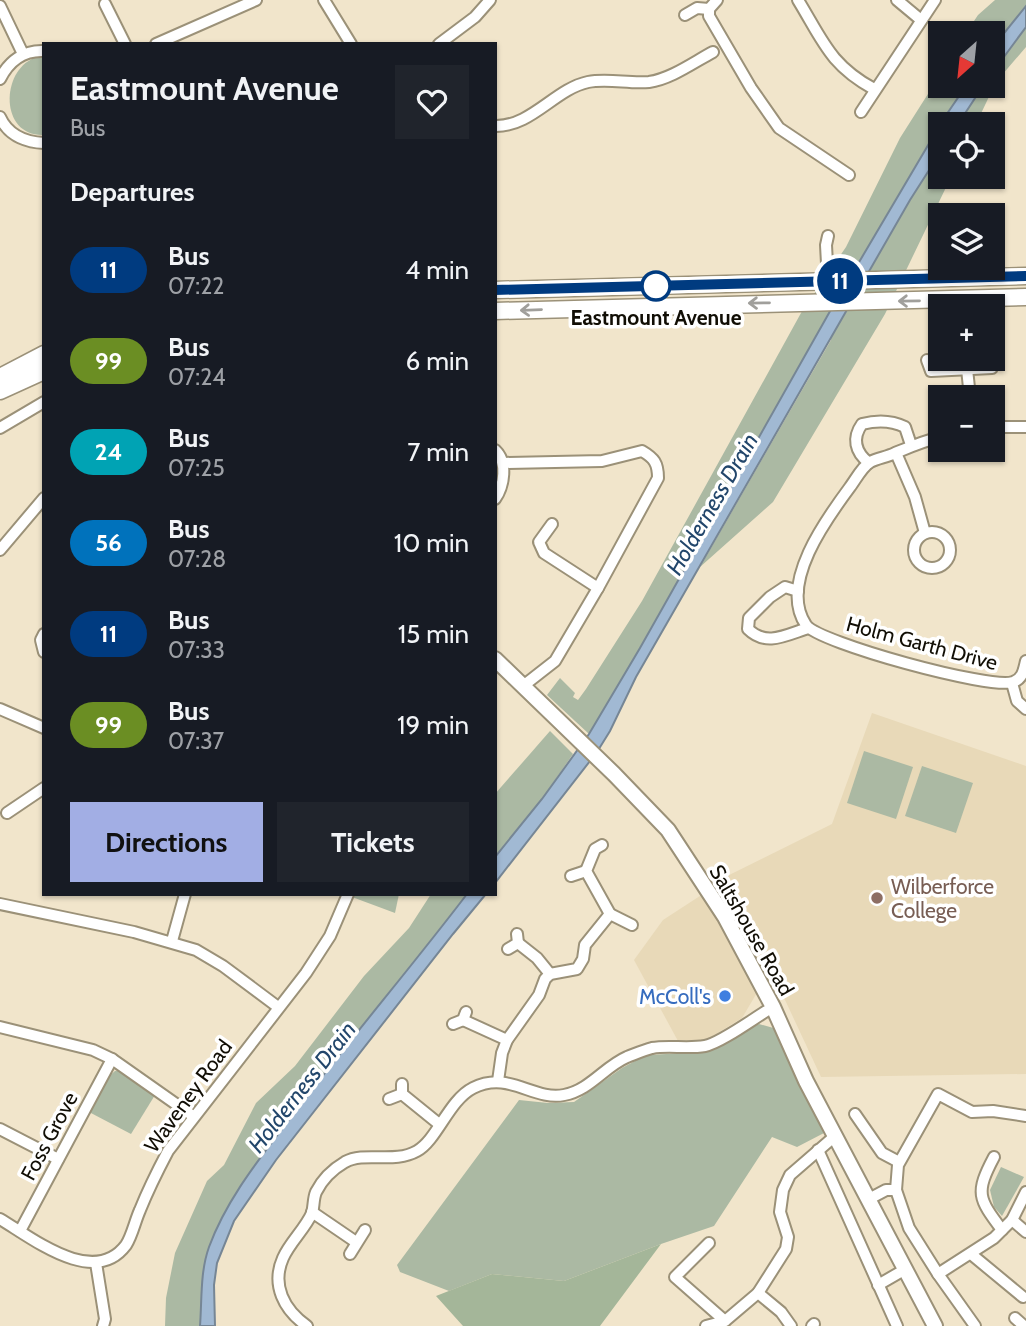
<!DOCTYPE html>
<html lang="en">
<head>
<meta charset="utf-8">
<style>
	body { margin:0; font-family:Cabin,sans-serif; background:#20242c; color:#f1f3f6; height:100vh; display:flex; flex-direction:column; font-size:26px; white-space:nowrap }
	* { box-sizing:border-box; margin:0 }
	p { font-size:23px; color:#9ea1a6 }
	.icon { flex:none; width:38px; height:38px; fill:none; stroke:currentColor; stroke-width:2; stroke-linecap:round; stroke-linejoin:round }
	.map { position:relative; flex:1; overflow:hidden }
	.drawer { position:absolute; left:42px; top:42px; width:455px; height:854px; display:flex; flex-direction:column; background:#171b24; border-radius:0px; box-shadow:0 2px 5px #0004 }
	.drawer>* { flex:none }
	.badge { padding:0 14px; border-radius:23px; font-size:24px; line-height:46px }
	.needle { width:46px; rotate:207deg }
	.buttons { position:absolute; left:928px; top:21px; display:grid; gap:14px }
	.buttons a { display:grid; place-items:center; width:77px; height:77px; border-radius:0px; background:#171b24; box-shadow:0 2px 5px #0004; font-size:35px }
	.map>.badge { position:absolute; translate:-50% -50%; box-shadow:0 0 0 4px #fff }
	h2 { padding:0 28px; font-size:26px; line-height:63px }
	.round { display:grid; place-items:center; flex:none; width:74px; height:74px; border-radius:0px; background:#20242c }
	.overview { display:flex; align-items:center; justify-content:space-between; height:119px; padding:0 28px }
	h1 { font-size:33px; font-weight:800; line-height:52px }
	.cta { display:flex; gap:14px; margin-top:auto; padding:14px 28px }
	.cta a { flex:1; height:80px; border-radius:0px; background:#a2aee4; color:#111; font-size:28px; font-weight:800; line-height:80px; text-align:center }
	.cta a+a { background:#20242c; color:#f1f3f6 }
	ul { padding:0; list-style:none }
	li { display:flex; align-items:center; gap:21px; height:91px; padding:0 28px }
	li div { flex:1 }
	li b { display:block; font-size:26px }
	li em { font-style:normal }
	li .badge { min-width:77px; font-weight:700; text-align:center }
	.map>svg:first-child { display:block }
</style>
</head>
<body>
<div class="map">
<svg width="1026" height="1326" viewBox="0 0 1026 1326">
	<rect width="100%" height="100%" fill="#f1e5cb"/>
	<g fill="#e8d9b8">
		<path d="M 872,713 L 1026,766 L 1026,1074 L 821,1077 L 786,1002 L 739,914 L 717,881 L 832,824 Z"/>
		<path d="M 703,894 L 758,991 L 742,1018 L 705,1041 L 678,1041 L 634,960 L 663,920 Z"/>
	</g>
	<g fill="#abb9a3">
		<path d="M 995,0 L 1026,0 L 1026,47 L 996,82 L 976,124 L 940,124 L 940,177 L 951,177 L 885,314 L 773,502 L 700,567 L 831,340 L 829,313 L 640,648 L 589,734 L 547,695 L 560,678 L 575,693 L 573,697 L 578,700 L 586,689 L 642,601 L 801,313 L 846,247 L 900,138 L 940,75 L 940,86 L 992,86 L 992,33 L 966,33 L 978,15 Z"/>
		<path d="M 34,58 L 44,58 L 44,135 C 0,137 0,72 34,58 Z"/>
		<path d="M 550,731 L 573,754 L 542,799 L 495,857 L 495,794 Z"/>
		<path d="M 864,751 L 913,767 L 896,819 L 847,803 Z"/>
		<path d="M 922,766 L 973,783 L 956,833 L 905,816 Z"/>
		<path d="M 353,894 L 399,894 L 395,913 L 352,897 Z"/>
		<path d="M 431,894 L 467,894 C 410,969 348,1041 291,1117 C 261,1157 227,1198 209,1247 C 200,1272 202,1300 200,1326 L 165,1326 L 166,1298 L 175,1253 L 207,1181 L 224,1165 L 256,1103 L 295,1066 L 364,976 L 409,928 Z"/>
		<path d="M 759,1024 L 777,1029 L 824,1133 L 797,1147 L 772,1137 L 714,1226 L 661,1244 L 564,1281 L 492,1274 L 449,1291 L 400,1272 L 397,1265 L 519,1100 L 548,1103 L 574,1102 L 622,1068 L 646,1055 L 707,1052 Z"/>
		<path d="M 115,1071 L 120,1071 L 155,1095 L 131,1134 L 89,1112 L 108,1077 Z"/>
		<path d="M 1001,1167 L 1024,1177 L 1002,1216 L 994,1207 L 990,1190 Z"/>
	</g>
	<path fill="#a4b699" d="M 661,1244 L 600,1326 L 463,1326 L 436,1296 L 492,1274 L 564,1281 Z"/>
	<g fill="#a1b9d3" stroke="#768695" stroke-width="2">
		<path d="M 1026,6 L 1026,27 L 992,73 L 992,48 Z"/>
		<path d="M 966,86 L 983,86 L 958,124 L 940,124 Z"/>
		<path d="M 940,125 L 940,153 L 910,200 L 636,677 L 610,731 L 597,752 L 495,883 L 495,857 L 542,799 L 589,734 L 640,648 L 829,313 Z"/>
		<path d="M 467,894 L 486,894 L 453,934 L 276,1160 L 234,1221 L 217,1263 L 214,1285 L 215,1326 L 200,1326 C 202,1300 200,1272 209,1247 C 227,1198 261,1157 291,1117 C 348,1041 410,969 467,894 Z"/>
	</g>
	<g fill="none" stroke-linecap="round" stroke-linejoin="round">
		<defs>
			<g id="minor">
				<path d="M 324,0 L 351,44"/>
				<path d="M 717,0 L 709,9 L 709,16 L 751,88 L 779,128 L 849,175"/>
				<path d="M 798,0 C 823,41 830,65 874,89"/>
				<path d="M 897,0 L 921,20"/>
				<path d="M 105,4 L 125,44"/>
				<path d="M 0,6 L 23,54"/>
				<path d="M 685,15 L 697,8 L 709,9"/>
				<path d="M 156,44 L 256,0"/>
				<path d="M 439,44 L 475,17 L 490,0"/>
				<path d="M 0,79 C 9,61 24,50 44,51"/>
				<path d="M 861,112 L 935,0"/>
				<path d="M 0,117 C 8,135 25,142 44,143"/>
				<path d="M 495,126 C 531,127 555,89 588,82 C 608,78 629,84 649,82 C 671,79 694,62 713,52"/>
				<path d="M 828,282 L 826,245 L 828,236"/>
				<path d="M 927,360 L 931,371 L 992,368 L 991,359"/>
				<path d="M 967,369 L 970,397"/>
				<path d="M 992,427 L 1026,427"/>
				<path d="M 0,428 L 44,402"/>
				<path d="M 940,437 C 924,441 910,447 895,453 C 887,457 878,458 870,462 C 862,467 856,479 850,487 C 827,518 778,584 806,625 C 819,643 991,690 1013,682 C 1023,679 1024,669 1026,661"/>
				<path d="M 495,450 C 508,462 504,486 495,499"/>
				<path d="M 896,453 L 915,497 L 925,533"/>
				<path d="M 503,463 L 602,461 L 642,451 C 654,458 658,463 658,478 L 598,588 L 555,661 L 523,686"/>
				<path d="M 869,463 C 855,452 852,438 862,424 C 877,420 891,420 905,427 L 911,445"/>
				<path d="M 552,524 L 539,542 L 544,553 L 598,588"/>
				<circle cx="932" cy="550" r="18"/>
				<path d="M 0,550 L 44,498"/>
				<path d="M 798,591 L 785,587 L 770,597 L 749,618 L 748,629 C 766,647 786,635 808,628"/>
				<path d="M 44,634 L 41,640 L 44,652"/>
				<path d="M 1012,683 L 1017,701 L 1026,709"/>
				<path d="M 0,709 L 44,728"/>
				<path d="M 7,813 L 44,788"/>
				<path d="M 571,876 L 586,871"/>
				<path d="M 0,904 L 134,932 L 196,950 L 223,966 L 278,1007"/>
				<path d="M 610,914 L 632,925"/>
				<path d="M 172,941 L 185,894"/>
				<path d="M 518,943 L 537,958 L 550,974"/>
				<path d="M 508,949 L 518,943 L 517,934"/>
				<path d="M 463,1020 L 507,1040"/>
				<path d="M 453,1024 L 463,1020 L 466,1012"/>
				<path d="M 0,1027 L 93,1050 L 112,1059 L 193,1116"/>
				<path d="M 498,1081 L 502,1053 L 507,1040 L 539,995 L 545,979 L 550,974 L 577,969 L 583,959 L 585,945 L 610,914 L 586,871 L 595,849 L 602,845"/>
				<path d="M 402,1094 L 439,1124"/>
				<path d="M 389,1099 L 402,1094 L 402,1084"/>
				<path d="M 855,1114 L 882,1153 L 899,1162"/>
				<path d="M 0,1129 L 58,1159"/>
				<path d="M 818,1150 L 897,1326"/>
				<path d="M 994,1157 C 975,1193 978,1198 1002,1230"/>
				<path d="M 896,1190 L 898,1165 L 938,1094 L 972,1112 L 993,1111 L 1026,1116"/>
				<path d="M 869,1199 L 886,1190 L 896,1190 L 909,1228 L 938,1274 L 975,1326"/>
				<path d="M 312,1212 L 356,1242"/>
				<path d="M 0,1219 C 32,1238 94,1288 126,1245 C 132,1236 135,1221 140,1210 C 148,1190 158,1170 168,1151 L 306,973 L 330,936 L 348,894"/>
				<path d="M 1012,1220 L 1026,1232"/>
				<path d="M 20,1231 L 112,1059"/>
				<path d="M 709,1243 L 675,1277 L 725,1321"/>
				<path d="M 350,1254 L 365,1230"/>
				<path d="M 971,1254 L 1023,1297"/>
				<path d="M 96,1263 L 105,1319 L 103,1326"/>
				<path d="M 938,1274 L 994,1238 L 1012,1220 L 1026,1192"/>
				<path d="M 878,1285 L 904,1270"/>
				<path d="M 758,1293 L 781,1312 L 791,1326"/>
				<path d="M 1015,1318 L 1024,1326"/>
				<path d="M 307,1326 C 284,1310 271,1285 283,1258 C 290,1242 305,1229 312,1213 C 314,1207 313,1199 316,1192 C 322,1180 333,1169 345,1162 C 365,1151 394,1164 417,1151 C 437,1140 449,1100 473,1088 C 509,1070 533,1101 564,1095 C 590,1090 604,1067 627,1057 C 635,1054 644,1050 652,1048 C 668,1045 687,1049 705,1046 C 721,1043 757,1016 773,1007"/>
				<path d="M 706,1326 L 725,1321 L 758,1293 L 786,1249 L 788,1237 L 780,1212 L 783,1190 L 790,1175 L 835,1136"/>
				<path d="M 812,1326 L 814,1324"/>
			</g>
			<path id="major" d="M 495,659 L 614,774 L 668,830 L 725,917 L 773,1007 L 806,1081 L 935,1326"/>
			<g id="highway">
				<path d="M 495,290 L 1026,276"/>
				<path d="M 495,311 L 1026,297"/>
				<path d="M 0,377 L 44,354"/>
				<path d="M 0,391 L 44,371"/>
			</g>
		</defs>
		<use href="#minor" stroke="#9b9178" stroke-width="14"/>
		<use href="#major" stroke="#9b9178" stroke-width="18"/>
		<use href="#highway" stroke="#9b9178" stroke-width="19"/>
		<use href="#minor" stroke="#fff" stroke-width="10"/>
		<use href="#major" stroke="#fff" stroke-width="14"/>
		<use href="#highway" stroke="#fff" stroke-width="16"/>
	</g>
	<defs><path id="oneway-shaft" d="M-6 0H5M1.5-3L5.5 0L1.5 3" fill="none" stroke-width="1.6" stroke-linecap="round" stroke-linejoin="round" transform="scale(1.75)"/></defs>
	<g stroke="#a09f9b">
		<use href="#oneway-shaft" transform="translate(909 301) rotate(179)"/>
		<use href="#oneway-shaft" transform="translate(759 303) rotate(179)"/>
		<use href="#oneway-shaft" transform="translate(531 310) rotate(178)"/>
	</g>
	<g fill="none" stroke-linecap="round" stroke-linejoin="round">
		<defs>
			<path id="line" d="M 495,290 L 1026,276"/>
		</defs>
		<use href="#line" stroke="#fff" stroke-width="16"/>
		<use href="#line" stroke="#003b80" stroke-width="10"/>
	</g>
	<circle fill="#fff" stroke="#003b80" stroke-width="3.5" cx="656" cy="286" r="14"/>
	<circle fill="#8d6e63" stroke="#fff" stroke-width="2.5" cx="877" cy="898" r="7"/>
	<circle fill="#3f7fe0" stroke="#fff" stroke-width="2.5" cx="725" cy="996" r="7"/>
	<g text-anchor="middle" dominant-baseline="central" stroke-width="7" stroke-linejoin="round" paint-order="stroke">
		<g font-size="21" font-weight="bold" fill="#110e05" stroke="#fff">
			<text x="656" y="317">Eastmount Avenue</text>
		</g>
		<g font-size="21" fill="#110e05" stroke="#fff">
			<text transform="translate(922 643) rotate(15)">Holm Garth Drive</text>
			<text transform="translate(752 930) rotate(60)">Saltshouse Road</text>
			<text transform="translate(188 1096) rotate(-54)">Waveney Road</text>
			<text transform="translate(49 1136) rotate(-62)">Foss Grove</text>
		</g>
		<g font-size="21" fill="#785e54" stroke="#fff" text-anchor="start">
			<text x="891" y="886">Wilberforce<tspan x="891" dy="24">College</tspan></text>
		</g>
		<g font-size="21" fill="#366cbe" stroke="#fff" text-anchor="end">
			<text x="711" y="996">McColl's</text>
		</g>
		<g font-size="23" font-style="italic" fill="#22466b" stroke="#fff">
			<text transform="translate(712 504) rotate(-60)">Holderness Drain</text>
			<text transform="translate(302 1087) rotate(-52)">Holderness Drain</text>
		</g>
	</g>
</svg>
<div class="buttons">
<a><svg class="needle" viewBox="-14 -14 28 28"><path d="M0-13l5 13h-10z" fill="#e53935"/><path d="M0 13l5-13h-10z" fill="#9ea1a6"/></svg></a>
<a><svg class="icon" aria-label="locate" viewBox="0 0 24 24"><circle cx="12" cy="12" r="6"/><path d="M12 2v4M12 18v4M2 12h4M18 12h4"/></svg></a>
<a><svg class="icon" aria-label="layers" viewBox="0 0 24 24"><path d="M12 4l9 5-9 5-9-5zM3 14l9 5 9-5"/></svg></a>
<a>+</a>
<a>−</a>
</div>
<b class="badge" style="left:840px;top:281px;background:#003b80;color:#fff">11</b>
<section class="drawer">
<div class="overview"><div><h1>Eastmount Avenue</h1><p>Bus</p></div><a class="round"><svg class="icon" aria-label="heart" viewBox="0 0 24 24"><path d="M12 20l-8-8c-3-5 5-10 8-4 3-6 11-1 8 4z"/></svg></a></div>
<h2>Departures</h2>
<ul>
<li><span class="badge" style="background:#003b80;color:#fff">11</span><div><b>Bus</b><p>07:22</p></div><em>4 min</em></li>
<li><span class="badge" style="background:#6b8e23;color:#fff">99</span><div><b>Bus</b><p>07:24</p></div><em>6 min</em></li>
<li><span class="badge" style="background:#00a3b4;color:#fff">24</span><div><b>Bus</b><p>07:25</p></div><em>7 min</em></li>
<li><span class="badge" style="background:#0072bc;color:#fff">56</span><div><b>Bus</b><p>07:28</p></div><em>10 min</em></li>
<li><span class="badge" style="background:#003b80;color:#fff">11</span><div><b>Bus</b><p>07:33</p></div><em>15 min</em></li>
<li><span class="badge" style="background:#6b8e23;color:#fff">99</span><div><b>Bus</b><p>07:37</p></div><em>19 min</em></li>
</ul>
<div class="cta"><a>Directions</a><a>Tickets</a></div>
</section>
</div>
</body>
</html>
